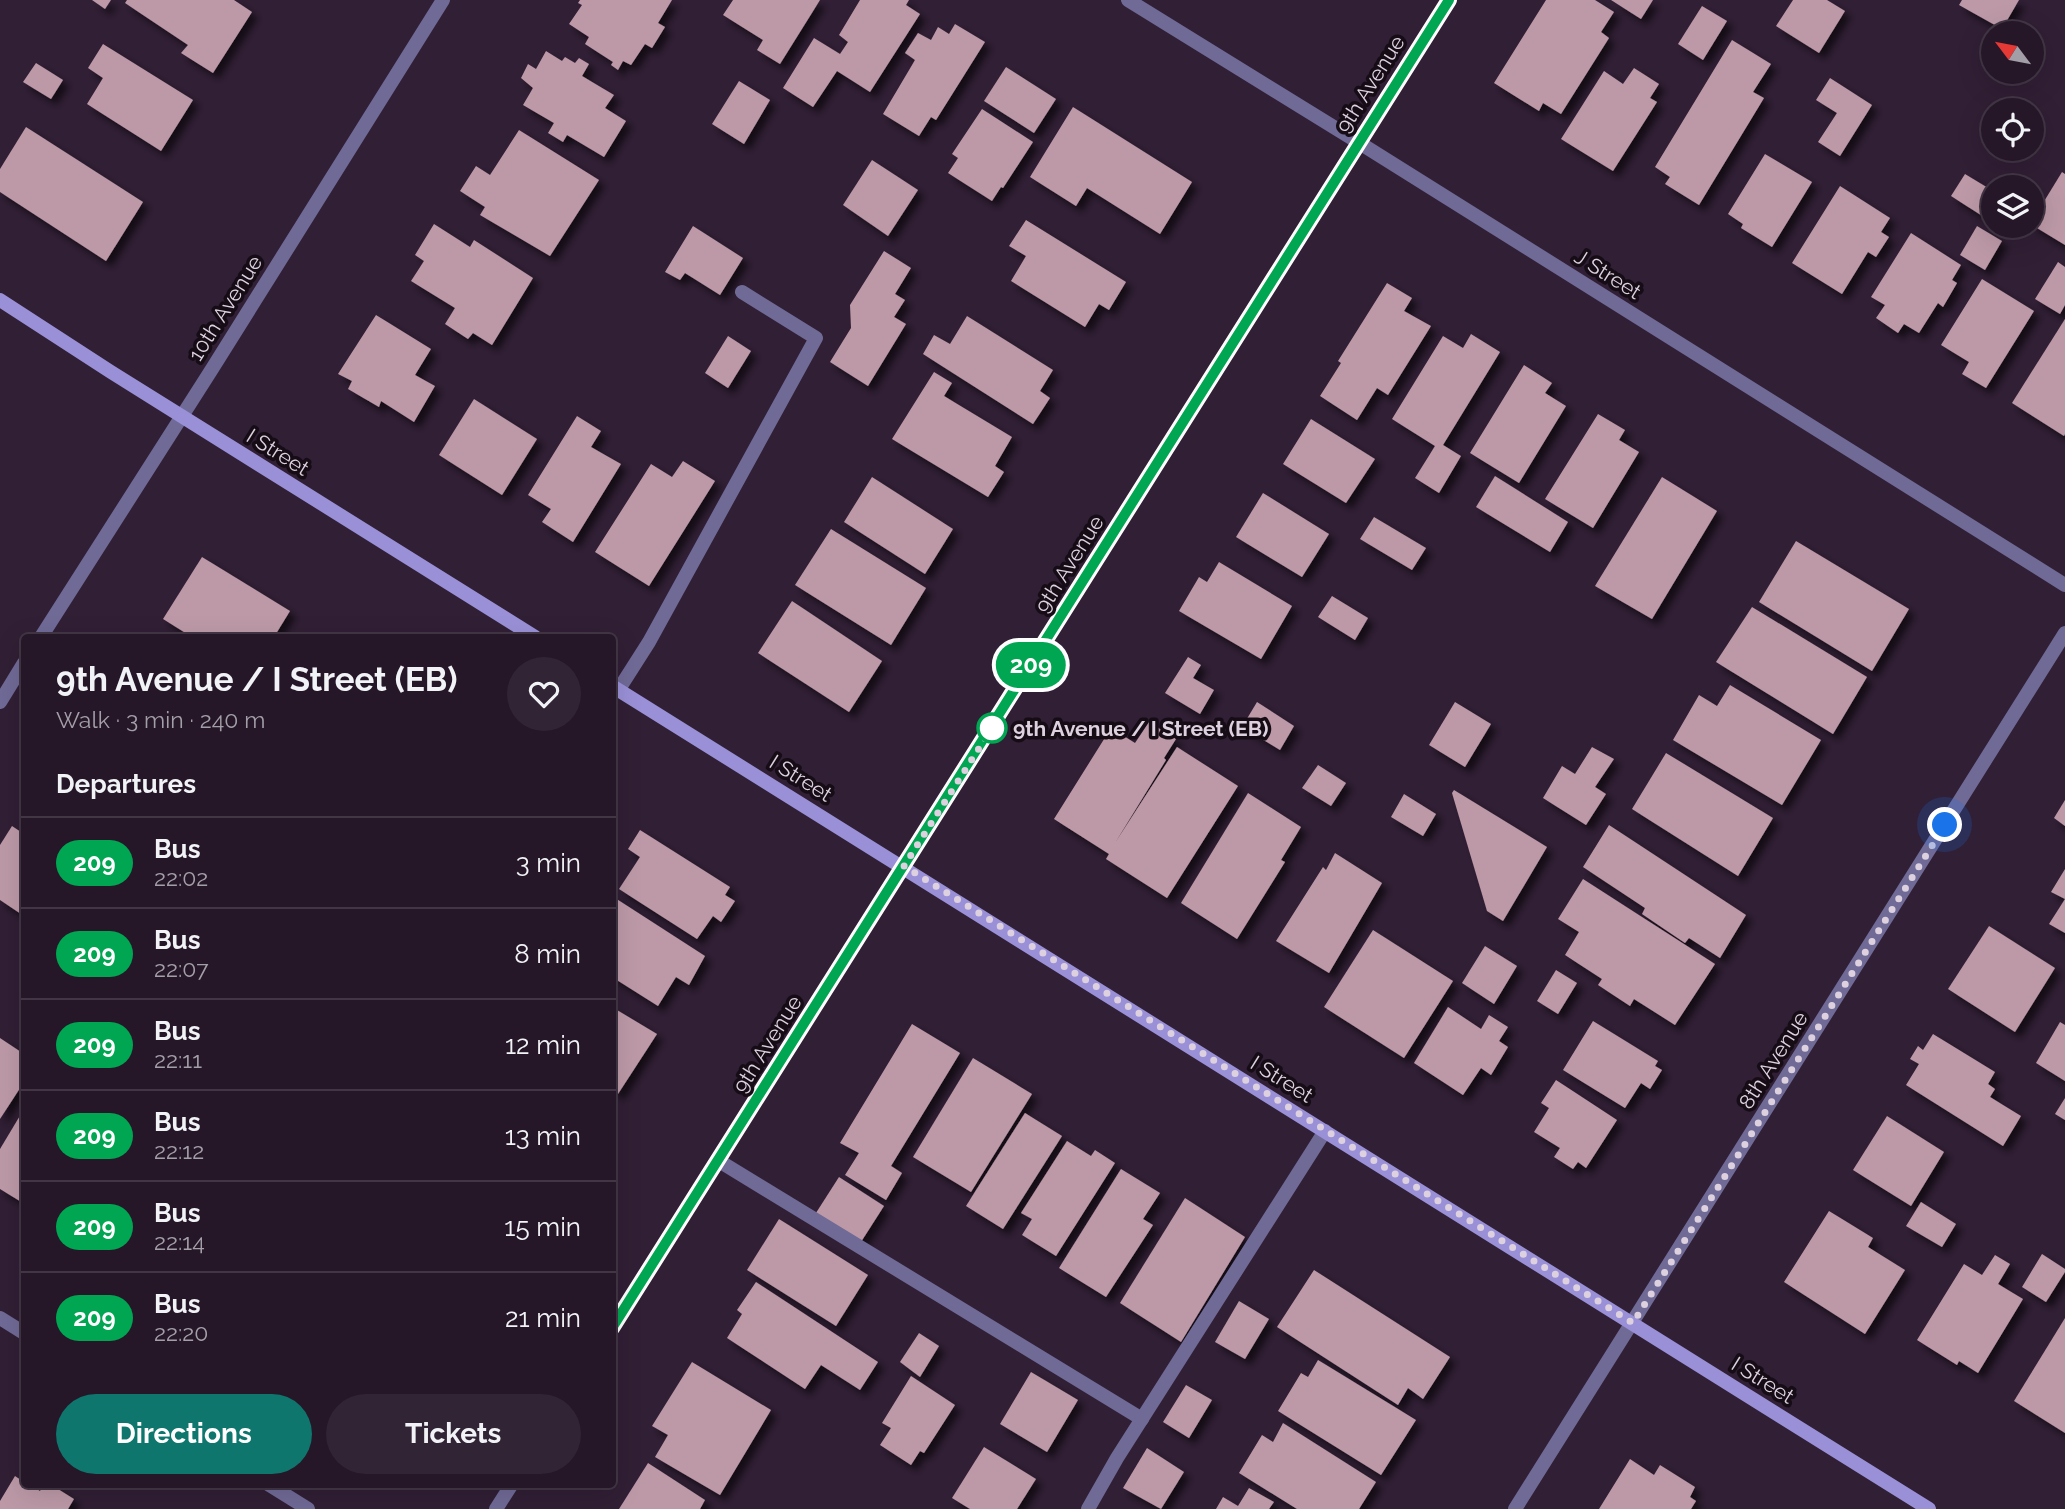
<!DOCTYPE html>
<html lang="en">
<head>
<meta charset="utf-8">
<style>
	body { margin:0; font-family:Raleway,sans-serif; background:#312434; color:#f1f3f6; height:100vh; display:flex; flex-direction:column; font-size:26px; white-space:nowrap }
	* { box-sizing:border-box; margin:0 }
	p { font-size:23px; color:#a39fa8 }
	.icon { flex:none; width:38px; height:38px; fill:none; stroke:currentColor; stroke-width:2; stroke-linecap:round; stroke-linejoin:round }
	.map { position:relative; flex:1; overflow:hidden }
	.panel { position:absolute; left:21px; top:634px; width:595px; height:854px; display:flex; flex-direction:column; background:#251728; border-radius:7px; box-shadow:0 7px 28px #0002,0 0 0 2px #423645 }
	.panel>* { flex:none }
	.badge { padding:0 14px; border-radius:23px; font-size:24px; line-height:46px }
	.needle { width:46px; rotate:302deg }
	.fabs { position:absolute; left:1981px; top:21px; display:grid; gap:14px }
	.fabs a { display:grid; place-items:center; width:63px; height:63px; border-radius:50%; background:#251728; box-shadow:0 7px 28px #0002,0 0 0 2px #423645; font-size:35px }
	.you { position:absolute; width:35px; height:35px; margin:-18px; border:5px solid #fff; border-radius:50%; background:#1a73e8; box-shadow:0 0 0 10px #1a73e833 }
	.map>.badge { position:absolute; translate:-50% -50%; box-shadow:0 0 0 4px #fff }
	h2 { padding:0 35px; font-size:26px; line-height:63px }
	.round { display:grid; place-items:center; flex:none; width:74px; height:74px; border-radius:37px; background:#312434 }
	.summary { display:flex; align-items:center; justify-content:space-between; height:119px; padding:0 35px }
	h1 { font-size:33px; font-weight:700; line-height:52px }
	.cta { display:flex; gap:14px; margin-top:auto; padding:14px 35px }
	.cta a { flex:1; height:80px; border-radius:42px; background:#0f766e; color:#fff; font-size:28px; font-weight:700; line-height:80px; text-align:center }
	.cta a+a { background:#312434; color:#f1f3f6 }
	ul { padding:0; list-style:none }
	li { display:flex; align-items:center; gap:21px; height:91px; padding:0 35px; border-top:2px solid #423645 }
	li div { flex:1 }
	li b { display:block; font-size:26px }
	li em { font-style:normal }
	li .badge { min-width:77px; font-weight:700; text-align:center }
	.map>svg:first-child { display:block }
</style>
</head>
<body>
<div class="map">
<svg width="2065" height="1509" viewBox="0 0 2065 1509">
	<defs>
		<filter id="shadow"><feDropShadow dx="6" dy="6" stdDeviation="3.5" flood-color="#0009"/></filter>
	</defs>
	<rect width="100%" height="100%" fill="#311f35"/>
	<g fill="#bd99a7" filter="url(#shadow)">
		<path d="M 92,0 L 111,0 L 105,9 Z"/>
		<path d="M 127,0 L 234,0 L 252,12 L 213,73 L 181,53 L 188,45 L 125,3 Z"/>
		<path d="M 580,0 L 672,0 L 658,23 L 665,27 L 652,48 L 645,44 L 631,65 L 623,61 L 618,70 L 611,65 L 613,62 L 585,44 L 589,37 L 569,24 L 582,5 L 578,3 Z"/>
		<path d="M 733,0 L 820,0 L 780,64 L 757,50 L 763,40 L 723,15 Z"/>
		<path d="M 860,0 L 909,0 L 906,5 L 920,14 L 870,92 L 837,71 L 813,107 L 783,88 L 814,38 L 840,54 L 848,42 L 839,35 Z"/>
		<path d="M 1546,0 L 1595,0 L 1614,12 L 1601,32 L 1609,38 L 1561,114 L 1543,103 L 1539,111 L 1494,83 Z"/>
		<path d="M 1611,0 L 1653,0 L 1641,19 Z"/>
		<path d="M 1793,0 L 1827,0 L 1845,11 L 1819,53 L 1776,26 Z"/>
		<path d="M 1962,0 L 2019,0 L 2002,29 L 1959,5 Z"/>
		<path d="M 1702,6 L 1727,21 L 1703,60 L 1678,44 Z"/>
		<path d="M 955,24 L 985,42 L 936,120 L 931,117 L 919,136 L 883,114 L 915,60 L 905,53 L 918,33 L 931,40 L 938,27 L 949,34 Z"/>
		<path d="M 1732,40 L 1771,64 L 1753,92 L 1764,98 L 1699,205 L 1665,184 L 1670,177 L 1655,167 Z"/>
		<path d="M 103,44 L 193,100 L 161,151 L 87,104 L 103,78 L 88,68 Z"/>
		<path d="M 546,51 L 562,61 L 565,57 L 575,63 L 579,58 L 589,64 L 582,76 L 614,95 L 605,108 L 626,121 L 604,157 L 567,135 L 563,142 L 548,133 L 554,123 L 523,105 L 533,88 L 521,78 L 528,64 L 536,69 Z"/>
		<path d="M 36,63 L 63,80 L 51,99 L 23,82 Z"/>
		<path d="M 1006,67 L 1056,99 L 1034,133 L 984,101 Z"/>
		<path d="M 1634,68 L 1659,84 L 1650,98 L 1657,102 L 1613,171 L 1561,139 L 1604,71 L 1623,84 Z"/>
		<path d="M 1830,78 L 1872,105 L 1840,156 L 1818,142 L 1837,113 L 1816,100 Z"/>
		<path d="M 739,81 L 770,100 L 744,144 L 712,124 Z"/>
		<path d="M 1073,107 L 1192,182 L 1160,234 L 1087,188 L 1076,206 L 1030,177 Z"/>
		<path d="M 982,109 L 1033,142 L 1003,188 L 1001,187 L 992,201 L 948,173 L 958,158 L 952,154 Z"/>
		<path d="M 26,127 L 143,202 L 106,261 L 0,192 L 0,169 Z"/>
		<path d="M 519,130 L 599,180 L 550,256 L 480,215 L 485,207 L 460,191 L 476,166 L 490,175 Z"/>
		<path d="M 1765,154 L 1812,182 L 1772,247 L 1741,228 L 1743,224 L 1728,214 Z"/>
		<path d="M 872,160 L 918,190 L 888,236 L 843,205 Z"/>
		<path d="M 2062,172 L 2065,174 L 2065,245 L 2032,225 L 2032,221 Z"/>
		<path d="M 1965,174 L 1993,191 L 1993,210 L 1987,219 L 1951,196 Z"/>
		<path d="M 1840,186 L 1890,218 L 1881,232 L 1889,237 L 1876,257 L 1868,252 L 1842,294 L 1792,263 Z"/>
		<path d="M 1026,220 L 1126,282 L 1109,310 L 1099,304 L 1085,327 L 1011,281 L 1026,256 L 1009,246 Z"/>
		<path d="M 434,224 L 470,247 L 474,240 L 533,278 L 492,345 L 473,333 L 468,339 L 445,324 L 455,308 L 411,281 L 424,261 L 415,255 Z"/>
		<path d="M 693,226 L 743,258 L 720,295 L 685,273 L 680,280 L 665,272 Z"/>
		<path d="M 1977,226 L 2002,241 L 1985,270 L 1960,255 Z"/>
		<path d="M 1911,233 L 1961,265 L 1952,280 L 1957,283 L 1943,307 L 1938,303 L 1919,333 L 1904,324 L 1898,333 L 1876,318 L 1885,305 L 1871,297 Z"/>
		<path d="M 884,251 L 911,268 L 895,294 L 905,300 L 894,317 L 906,324 L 868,386 L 830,362 L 851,328 L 850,305 Z"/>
		<path d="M 2058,262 L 2065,267 L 2065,305 L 2060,314 L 2035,299 Z"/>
		<path d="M 1982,279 L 2034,311 L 1986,388 L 1962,374 L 1969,362 L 1941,345 Z"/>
		<path d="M 1387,283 L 1412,298 L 1404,311 L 1431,326 L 1388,395 L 1377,388 L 1357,420 L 1320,396 L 1341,363 L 1338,361 Z"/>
		<path d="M 376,315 L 431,349 L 415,375 L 435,386 L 414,422 L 381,401 L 379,407 L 348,389 L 352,381 L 338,374 Z"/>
		<path d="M 967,316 L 1053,370 L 1040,391 L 1050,398 L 1033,424 L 923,354 L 934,335 L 950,344 Z"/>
		<path d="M 2065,319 L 2065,434 L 2064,436 L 2012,403 Z"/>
		<path d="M 1471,334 L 1500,352 L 1443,445 L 1461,456 L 1439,493 L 1415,478 L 1435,446 L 1392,419 L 1443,336 L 1463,348 Z"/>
		<path d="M 728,336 L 751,351 L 728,388 L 705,373 Z"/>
		<path d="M 1524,365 L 1552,383 L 1545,393 L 1566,406 L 1519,483 L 1470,453 Z"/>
		<path d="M 934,372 L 952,383 L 944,396 L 1012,437 L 995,466 L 1004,472 L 988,497 L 892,439 Z"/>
		<path d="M 474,399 L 537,439 L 502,495 L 439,455 Z"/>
		<path d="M 1598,414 L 1625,430 L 1619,440 L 1639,452 L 1593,528 L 1545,499 Z"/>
		<path d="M 577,416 L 601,431 L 591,447 L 621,464 L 573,542 L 542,522 L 551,509 L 528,495 Z"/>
		<path d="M 1311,419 L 1375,459 L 1346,503 L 1283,464 Z"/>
		<path d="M 683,461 L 715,481 L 649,586 L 595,552 L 651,464 L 672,477 Z"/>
		<path d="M 1495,476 L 1568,522 L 1550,552 L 1476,507 Z"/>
		<path d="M 872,477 L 953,529 L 925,574 L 844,522 Z"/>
		<path d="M 1662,477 L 1717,511 L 1652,619 L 1595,586 Z"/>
		<path d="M 1263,493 L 1329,534 L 1302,577 L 1236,537 Z"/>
		<path d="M 1374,517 L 1426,548 L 1412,570 L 1360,539 Z"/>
		<path d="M 831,529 L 926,588 L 891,645 L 795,585 Z"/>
		<path d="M 1796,541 L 1909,609 L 1872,671 L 1759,602 Z"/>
		<path d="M 202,557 L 290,611 L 274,637 L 192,637 L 163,619 Z"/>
		<path d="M 1219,562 L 1292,606 L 1261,659 L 1179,611 L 1199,577 L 1207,582 Z"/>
		<path d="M 1332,596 L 1368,618 L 1355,640 L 1318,617 Z"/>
		<path d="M 792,601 L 882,661 L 849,712 L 758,653 Z"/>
		<path d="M 1752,607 L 1867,677 L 1833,734 L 1716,662 Z"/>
		<path d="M 1188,657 L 1201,665 L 1193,678 L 1214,690 L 1200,714 L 1165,693 Z"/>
		<path d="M 1730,685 L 1821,740 L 1782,805 L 1673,740 L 1699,695 L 1717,706 Z"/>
		<path d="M 1257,702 L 1294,726 L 1280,750 L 1242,727 Z"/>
		<path d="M 1455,702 L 1491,724 L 1465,767 L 1429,745 Z"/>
		<path d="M 1149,722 L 1176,739 L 1164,758 L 1166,760 L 1115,843 L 1177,747 L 1238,786 L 1167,898 L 1106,859 L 1109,854 L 1054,819 L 1111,728 L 1135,743 Z"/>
		<path d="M 1592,747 L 1614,759 L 1595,787 L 1606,794 L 1586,825 L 1543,798 L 1562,766 L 1575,774 Z"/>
		<path d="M 1666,753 L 1773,818 L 1738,876 L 1632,809 Z"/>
		<path d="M 1318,765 L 1346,783 L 1331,806 L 1302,788 Z"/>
		<path d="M 1454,790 L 1547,847 L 1503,921 L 1487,911 L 1452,793 Z"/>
		<path d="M 1248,793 L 1301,827 L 1281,860 L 1285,862 L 1237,939 L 1181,903 Z"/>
		<path d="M 1404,794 L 1436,814 L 1423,836 L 1391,817 Z"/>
		<path d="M 2065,800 L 2065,826 L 2054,818 Z"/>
		<path d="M 1609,825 L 1746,915 L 1720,958 L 1689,938 L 1685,943 L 1642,914 L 1645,908 L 1583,867 Z"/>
		<path d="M 12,826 L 24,834 L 24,916 L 0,900 L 0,845 Z"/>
		<path d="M 640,830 L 730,887 L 725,895 L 735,901 L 721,922 L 713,916 L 697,939 L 619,889 L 640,857 L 628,849 Z"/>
		<path d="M 1335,853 L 1382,883 L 1329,973 L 1276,941 L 1323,867 L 1326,870 Z"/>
		<path d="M 2065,869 L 2065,933 L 2049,924 L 2065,899 L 2051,892 Z"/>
		<path d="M 1583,879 L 1715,964 L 1675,1025 L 1634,999 L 1630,1006 L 1598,985 L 1602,979 L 1565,955 L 1579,932 L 1558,919 Z"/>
		<path d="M 612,896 L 705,956 L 689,985 L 676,977 L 658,1006 L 612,977 Z"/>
		<path d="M 1989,926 L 2055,968 L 2015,1032 L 1948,989 Z"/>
		<path d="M 1373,930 L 1453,981 L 1404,1058 L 1324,1007 Z"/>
		<path d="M 1485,946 L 1517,966 L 1494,1004 L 1462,983 Z"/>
		<path d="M 1556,970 L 1577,983 L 1558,1014 L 1537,1001 Z"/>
		<path d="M 612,1007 L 657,1034 L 618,1094 L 612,1091 Z"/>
		<path d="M 1448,1007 L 1481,1029 L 1489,1015 L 1508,1027 L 1499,1041 L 1508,1047 L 1491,1075 L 1481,1068 L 1463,1095 L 1414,1063 Z"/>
		<path d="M 1593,1021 L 1658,1061 L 1655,1066 L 1662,1070 L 1650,1089 L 1641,1083 L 1625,1108 L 1563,1070 Z"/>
		<path d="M 2060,1022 L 2065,1025 L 2065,1081 L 2036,1063 Z"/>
		<path d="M 912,1024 L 960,1053 L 891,1166 L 902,1173 L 886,1200 L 845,1175 L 859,1153 L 840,1143 Z"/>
		<path d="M 1933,1034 L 1995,1072 L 1988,1084 L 1995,1089 L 1990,1097 L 2021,1116 L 2003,1146 L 1906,1085 L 1919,1064 L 1910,1059 L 1918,1046 L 1923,1050 Z"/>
		<path d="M 0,1038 L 24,1054 L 24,1082 L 0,1119 Z"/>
		<path d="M 973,1058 L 1032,1094 L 971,1192 L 913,1157 Z"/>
		<path d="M 1556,1080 L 1617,1120 L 1586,1168 L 1578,1162 L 1573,1169 L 1554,1157 L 1560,1148 L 1534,1132 L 1549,1108 L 1541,1103 Z"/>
		<path d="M 2065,1098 L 2065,1120 L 2055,1114 Z"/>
		<path d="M 24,1109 L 24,1201 L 23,1203 L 0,1189 L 0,1149 Z"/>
		<path d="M 1025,1113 L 1062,1136 L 1003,1229 L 966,1206 Z"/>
		<path d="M 1887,1116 L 1944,1152 L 1911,1206 L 1853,1170 Z"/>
		<path d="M 1067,1141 L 1091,1156 L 1095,1150 L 1115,1163 L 1056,1256 L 1022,1235 L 1032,1219 L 1021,1213 Z"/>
		<path d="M 1121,1169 L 1160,1193 L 1143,1219 L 1153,1225 L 1106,1297 L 1059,1268 Z"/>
		<path d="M 839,1177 L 884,1206 L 859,1245 L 814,1216 Z"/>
		<path d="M 1185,1198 L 1245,1237 L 1181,1342 L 1120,1303 Z"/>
		<path d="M 1921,1202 L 1956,1224 L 1942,1247 L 1906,1226 Z"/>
		<path d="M 1829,1211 L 1873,1238 L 1868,1247 L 1905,1270 L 1865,1334 L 1784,1282 Z"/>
		<path d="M 779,1219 L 868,1275 L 836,1326 L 747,1270 Z"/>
		<path d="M 2042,1254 L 2065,1269 L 2065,1272 L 2046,1302 L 2022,1287 Z"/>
		<path d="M 1995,1255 L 2010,1264 L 1998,1284 L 2023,1299 L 1978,1373 L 1959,1361 L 1957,1365 L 1917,1340 L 1964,1264 L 1982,1275 Z"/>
		<path d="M 1314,1270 L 1450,1357 L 1423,1399 L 1408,1388 L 1398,1405 L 1277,1327 Z"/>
		<path d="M 756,1282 L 878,1362 L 860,1390 L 821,1365 L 805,1389 L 727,1338 L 742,1314 L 737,1310 Z"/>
		<path d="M 1239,1301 L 1269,1319 L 1245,1359 L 1215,1342 Z"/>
		<path d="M 2065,1318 L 2065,1433 L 2014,1401 Z"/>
		<path d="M 919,1333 L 939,1346 L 920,1377 L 900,1362 Z"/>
		<path d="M 1318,1360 L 1416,1420 L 1381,1475 L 1278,1411 L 1301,1373 L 1308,1377 Z"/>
		<path d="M 692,1362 L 771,1410 L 720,1495 L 655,1457 L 668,1435 L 652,1426 Z"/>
		<path d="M 1031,1372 L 1078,1400 L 1047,1452 L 1000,1424 Z"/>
		<path d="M 911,1376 L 955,1405 L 924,1453 L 920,1451 L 911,1465 L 880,1445 L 891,1428 L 882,1423 Z"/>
		<path d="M 1186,1385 L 1212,1400 L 1189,1438 L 1163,1422 Z"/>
		<path d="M 1283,1423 L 1376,1482 L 1359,1509 L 1297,1509 L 1239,1473 L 1262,1435 L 1273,1442 Z"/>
		<path d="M 984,1447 L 1036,1479 L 1017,1509 L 970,1509 L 952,1498 Z"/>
		<path d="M 1147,1448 L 1184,1472 L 1161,1509 L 1123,1488 Z"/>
		<path d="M 1630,1459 L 1654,1475 L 1660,1465 L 1695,1487 L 1690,1497 L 1696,1501 L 1691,1509 L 1599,1509 Z"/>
		<path d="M 648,1463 L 705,1500 L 700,1509 L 619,1509 Z"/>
		<path d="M 15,1476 L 24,1482 L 24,1484 L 28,1484 L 40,1491 L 44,1484 L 50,1484 L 74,1499 L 68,1509 L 0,1509 L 0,1501 Z"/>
		<path d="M 1249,1488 L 1274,1502 L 1269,1509 L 1216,1509 L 1223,1497 L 1238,1506 Z"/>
	</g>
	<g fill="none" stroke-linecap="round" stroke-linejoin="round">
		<g stroke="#706a97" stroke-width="14">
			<path d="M 619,689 L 649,642 L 816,338 L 742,292"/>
			<path d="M 719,1161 L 1142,1419"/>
			<path d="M 1088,1509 L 1117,1458 L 1325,1131"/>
		</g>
		<g stroke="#706a97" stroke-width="14">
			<path d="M 1128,0 L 1358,142 L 2065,585"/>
			<path d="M 41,637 L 212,369 L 443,0"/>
			<path d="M 0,702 L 24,663"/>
			<path d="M 0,1318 L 24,1333"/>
			<path d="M 612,1328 L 1449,0"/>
			<path d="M 268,1484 L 308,1509"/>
			<path d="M 496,1509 L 512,1484"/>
			<path d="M 1515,1509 L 2065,633"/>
		</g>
		<g stroke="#9990d7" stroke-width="14">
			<path d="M 0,300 L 111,372 L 535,637"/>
			<path d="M 612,686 L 1929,1509"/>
		</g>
	</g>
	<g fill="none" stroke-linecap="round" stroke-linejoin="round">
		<defs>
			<path id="line" d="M 612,1328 L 1449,0"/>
		</defs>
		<use href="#line" stroke="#fff" stroke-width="16"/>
		<use href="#line" stroke="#00a651" stroke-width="10"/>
		<path stroke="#ddd1df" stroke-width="7" stroke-dasharray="0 12.6" d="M 992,728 L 904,866 L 1633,1323 L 1945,825"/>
	</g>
	<circle fill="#fff" stroke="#00a651" stroke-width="3.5" cx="992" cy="728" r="14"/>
	<g text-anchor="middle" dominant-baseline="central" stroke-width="7" stroke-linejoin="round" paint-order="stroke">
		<g font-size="21" fill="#ddd1df" stroke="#150c16">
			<text transform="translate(1370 84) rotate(-58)">9th Avenue</text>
			<text transform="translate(1608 274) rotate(32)">J Street</text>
			<text transform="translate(225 308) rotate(-58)">10th Avenue</text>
			<text transform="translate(278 452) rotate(32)">I Street</text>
			<text transform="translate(1069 564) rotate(-58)">9th Avenue</text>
			<text transform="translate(801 778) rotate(32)">I Street</text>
			<text transform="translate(767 1044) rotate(-58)">9th Avenue</text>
			<text transform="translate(1773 1060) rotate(-58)">8th Avenue</text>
			<text transform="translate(1282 1079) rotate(32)">I Street</text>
			<text transform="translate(1763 1380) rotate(32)">I Street</text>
		</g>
		<g font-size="21" font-weight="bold" fill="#ddd1df" stroke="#150c16" text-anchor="start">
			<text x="1013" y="728">9th Avenue / I Street (EB)</text>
		</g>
	</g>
</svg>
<div class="fabs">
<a><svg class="needle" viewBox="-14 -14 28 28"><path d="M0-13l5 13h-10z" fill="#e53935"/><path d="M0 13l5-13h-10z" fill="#a39fa8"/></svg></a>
<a><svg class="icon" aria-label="locate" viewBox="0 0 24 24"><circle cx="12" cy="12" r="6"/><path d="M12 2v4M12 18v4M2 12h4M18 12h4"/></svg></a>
<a><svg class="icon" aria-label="layers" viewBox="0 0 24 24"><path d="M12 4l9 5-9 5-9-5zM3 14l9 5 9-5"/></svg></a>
</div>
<div class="you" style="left:1945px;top:825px"></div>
<b class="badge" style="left:1031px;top:665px;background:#00a651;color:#fff">209</b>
<section class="panel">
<div class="summary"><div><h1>9th Avenue / I Street (EB)</h1><p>Walk · 3 min · 240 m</p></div><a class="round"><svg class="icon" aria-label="heart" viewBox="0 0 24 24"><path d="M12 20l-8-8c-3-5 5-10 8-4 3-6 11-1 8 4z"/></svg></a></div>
<h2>Departures</h2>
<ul>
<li><span class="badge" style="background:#00a651;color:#fff">209</span><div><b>Bus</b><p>22:02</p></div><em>3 min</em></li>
<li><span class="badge" style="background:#00a651;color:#fff">209</span><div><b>Bus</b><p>22:07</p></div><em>8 min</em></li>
<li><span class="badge" style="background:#00a651;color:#fff">209</span><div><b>Bus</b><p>22:11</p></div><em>12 min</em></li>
<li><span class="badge" style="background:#00a651;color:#fff">209</span><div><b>Bus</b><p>22:12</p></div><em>13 min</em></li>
<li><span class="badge" style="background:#00a651;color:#fff">209</span><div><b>Bus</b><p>22:14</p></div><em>15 min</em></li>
<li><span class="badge" style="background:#00a651;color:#fff">209</span><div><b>Bus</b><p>22:20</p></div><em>21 min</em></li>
</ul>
<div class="cta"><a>Directions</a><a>Tickets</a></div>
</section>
</div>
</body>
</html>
